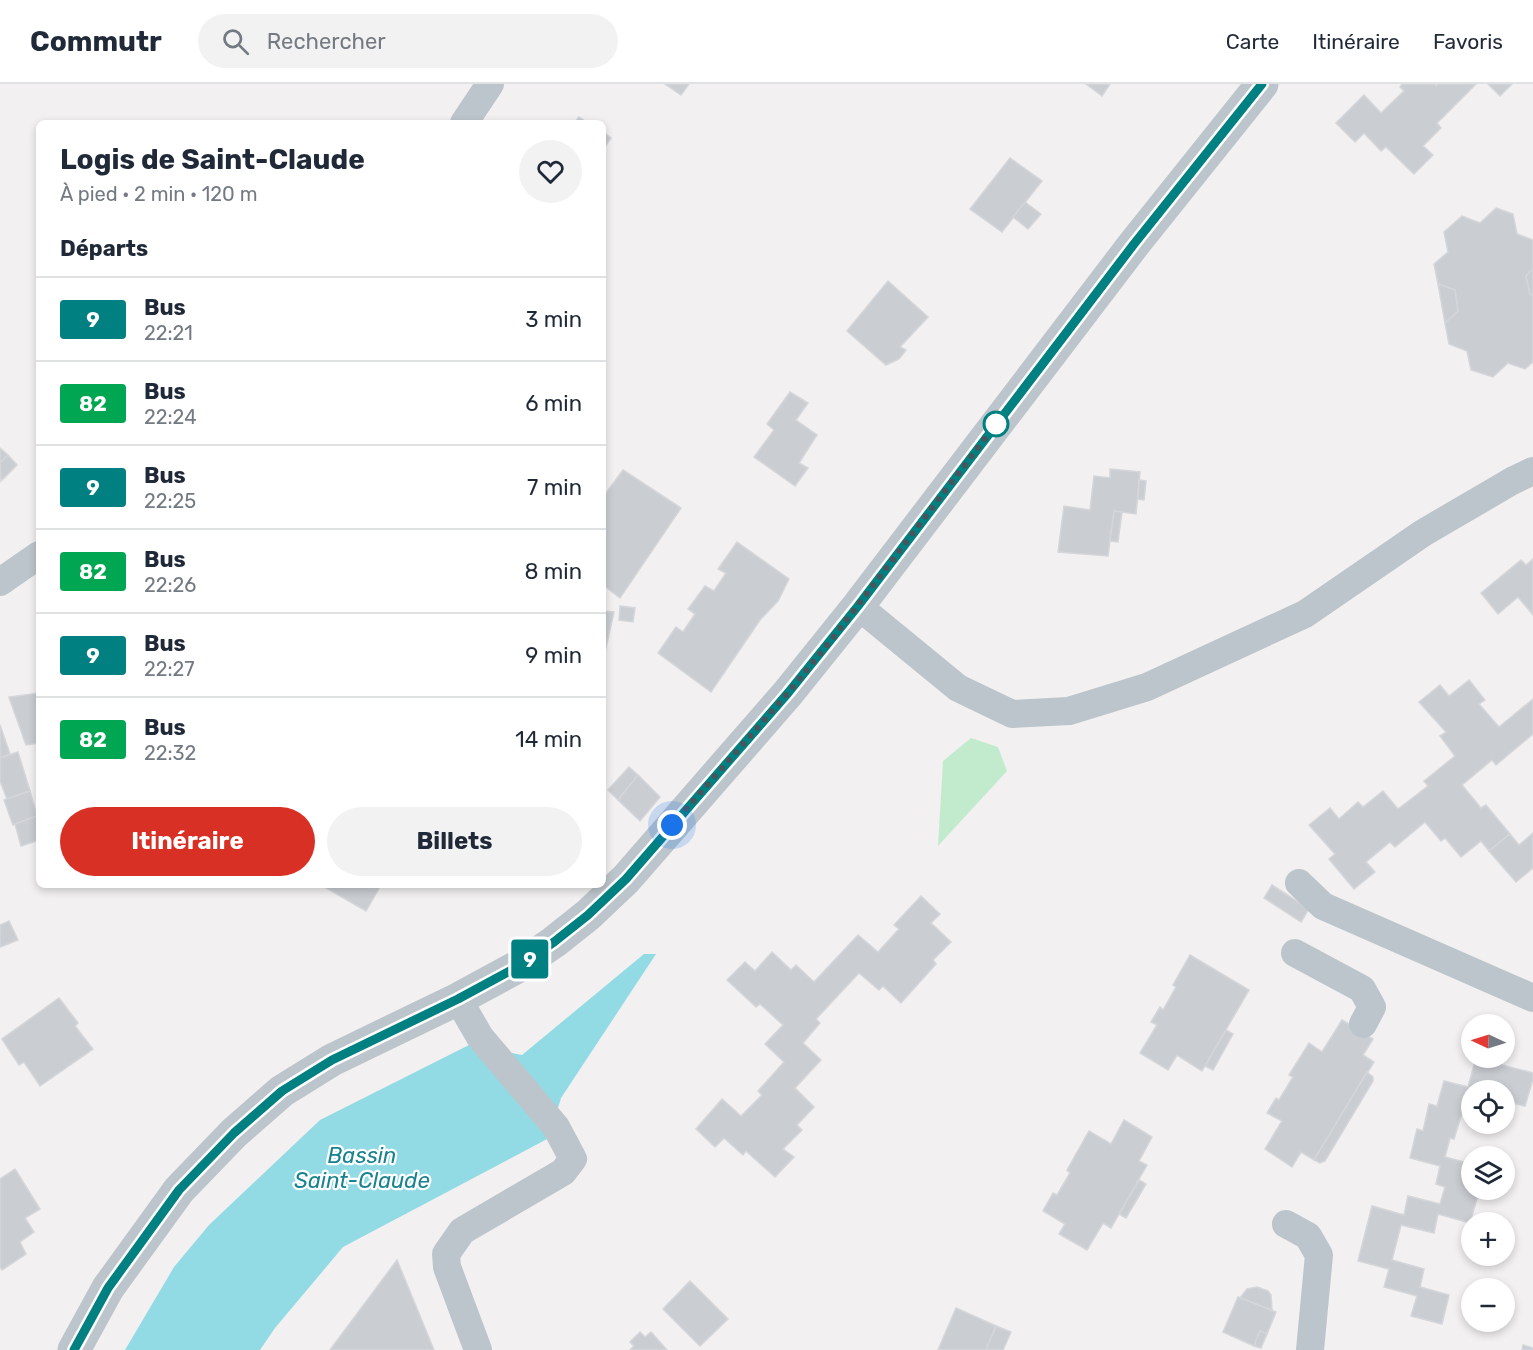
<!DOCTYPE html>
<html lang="fr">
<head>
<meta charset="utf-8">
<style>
	body { margin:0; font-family:Rubik,sans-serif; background:#f2f2f3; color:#1f2937; height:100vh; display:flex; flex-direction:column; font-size:22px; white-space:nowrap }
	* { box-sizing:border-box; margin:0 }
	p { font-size:20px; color:#747a83 }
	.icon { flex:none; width:33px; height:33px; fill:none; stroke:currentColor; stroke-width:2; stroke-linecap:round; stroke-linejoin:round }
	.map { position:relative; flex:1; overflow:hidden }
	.panel { position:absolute; left:36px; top:36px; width:570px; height:768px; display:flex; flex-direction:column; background:#fff; border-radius:9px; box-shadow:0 3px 9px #0003 }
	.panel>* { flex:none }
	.badge { padding:0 12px; border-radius:4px; font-size:21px; line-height:39px }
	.needle { width:39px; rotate:274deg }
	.controls { position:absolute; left:1461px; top:930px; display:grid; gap:12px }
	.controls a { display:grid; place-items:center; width:54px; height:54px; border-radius:50%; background:#fff; box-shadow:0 3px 9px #0003; font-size:30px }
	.you { position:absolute; width:30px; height:30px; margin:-15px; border:4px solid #fff; border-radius:50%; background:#1a73e8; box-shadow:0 0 0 9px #1a73e833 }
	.map>.badge { position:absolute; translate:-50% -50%; box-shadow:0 0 0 3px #fff }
	h2 { padding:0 24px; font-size:22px; line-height:54px }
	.round { display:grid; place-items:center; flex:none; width:63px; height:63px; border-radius:32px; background:#f2f2f3 }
	.overview { display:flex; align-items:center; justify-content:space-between; height:102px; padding:0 24px }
	h1 { font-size:28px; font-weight:700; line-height:45px }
	.button { display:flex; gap:12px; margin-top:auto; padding:12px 24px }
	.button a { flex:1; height:69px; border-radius:36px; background:#d93025; color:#fff; font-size:24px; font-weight:700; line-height:69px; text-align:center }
	.button a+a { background:#f2f2f3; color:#1f2937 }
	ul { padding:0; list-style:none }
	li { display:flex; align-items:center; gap:18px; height:84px; padding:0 24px; border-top:2px solid #e0e1e3 }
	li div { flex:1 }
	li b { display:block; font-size:22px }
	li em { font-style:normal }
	li .badge { min-width:66px; font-weight:700; text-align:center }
	header { display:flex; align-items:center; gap:36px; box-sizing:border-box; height:84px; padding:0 30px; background:#fff; border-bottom:2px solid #e0e1e3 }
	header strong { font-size:28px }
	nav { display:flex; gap:33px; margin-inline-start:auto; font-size:21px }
	.search { width:420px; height:54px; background:#f2f2f3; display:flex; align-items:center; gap:15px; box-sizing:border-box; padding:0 21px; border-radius:33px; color:#747a83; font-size:22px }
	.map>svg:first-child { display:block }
</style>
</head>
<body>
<header>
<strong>Commutr</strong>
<div class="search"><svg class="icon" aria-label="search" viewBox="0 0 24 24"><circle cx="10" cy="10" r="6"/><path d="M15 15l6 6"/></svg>Rechercher</div>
<nav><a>Carte</a><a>Itinéraire</a><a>Favoris</a></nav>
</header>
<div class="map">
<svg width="1533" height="1266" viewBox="0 0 1533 1266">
	<rect width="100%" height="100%" fill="#f2f0f0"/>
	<path fill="#c2ebce" d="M 971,654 L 998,663 L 1007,687 L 938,762 L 943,677 Z"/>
	<path fill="#93dbe4" d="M 644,870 L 656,870 L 561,1014 L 549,1054 L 343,1163 L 275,1244 L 260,1266 L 125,1266 L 174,1183 L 209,1141 L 320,1036 L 469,961 L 522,971 Z"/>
	<g fill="#cacdd2" stroke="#d4d6da" stroke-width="1.5">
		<path d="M 665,0 L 689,0 L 681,11 Z"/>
		<path d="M 1086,0 L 1110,0 L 1102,12 Z"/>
		<path d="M 1402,0 L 1435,0 L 1436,2 L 1438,0 L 1476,0 L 1437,39 L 1441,44 L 1423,62 L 1433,71 L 1414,90 L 1386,63 L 1381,67 L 1364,49 L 1355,58 L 1336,39 L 1364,11 L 1381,29 L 1404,7 L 1400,3 Z"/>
		<path d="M 1488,0 L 1512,0 L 1500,12 Z"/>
		<path d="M 579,33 L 588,39 L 574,39 Z"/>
		<path d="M 603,48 L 611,54 L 603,66 Z"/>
		<path d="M 1010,74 L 1042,97 L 1002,148 L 970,125 Z"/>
		<path d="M 1025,118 L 1041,130 L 1028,145 L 1013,133 Z"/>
		<path d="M 1496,124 L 1513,130 L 1517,150 L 1533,156 L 1533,185 L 1526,192 L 1530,210 L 1533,211 L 1533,278 L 1525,285 L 1508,279 L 1493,293 L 1471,286 L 1467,267 L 1449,260 L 1445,239 L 1458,227 L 1455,206 L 1438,200 L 1434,180 L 1448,168 L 1444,148 L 1462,132 L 1480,139 Z"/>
		<path d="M 1533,185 L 1533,211 L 1530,210 L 1526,192 Z"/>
		<path d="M 888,197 L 928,233 L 900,263 L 906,266 L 899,275 L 886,281 L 847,247 Z"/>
		<path d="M 1438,200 L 1455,206 L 1458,227 L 1445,239 Z"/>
		<path d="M 790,308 L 808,319 L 796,336 L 817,351 L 799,379 L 808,384 L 795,402 L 754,373 L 774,346 L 767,340 Z"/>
		<path d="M 0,364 L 8,371 L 0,379 Z"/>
		<path d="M 8,371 L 17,381 L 1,397 L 0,379 Z"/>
		<path d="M 1110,385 L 1140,388 L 1136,430 L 1114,427 L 1108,472 L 1058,468 L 1064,422 L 1090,426 L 1094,392 L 1110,394 Z"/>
		<path d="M 623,386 L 681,424 L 620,514 L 603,501 L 603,413 Z"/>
		<path d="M 1139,396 L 1146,397 L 1144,416 L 1138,415 Z"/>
		<path d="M 1114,427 L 1122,428 L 1118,458 L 1110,457 Z"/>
		<path d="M 737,458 L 789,495 L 778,517 L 760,536 L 711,608 L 658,569 L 676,543 L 683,548 L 695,530 L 688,525 L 705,502 L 714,507 L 726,489 L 718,485 Z"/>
		<path d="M 1533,475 L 1533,531 L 1518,513 L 1498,530 L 1481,509 L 1521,476 L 1526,481 Z"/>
		<path d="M 620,522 L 635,524 L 633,538 L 619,536 Z"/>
		<path d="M 603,527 L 614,528 L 603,577 Z"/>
		<path d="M 1469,596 L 1485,616 L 1479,620 L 1499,643 L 1533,615 L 1533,650 L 1496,681 L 1492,676 L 1462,701 L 1481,724 L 1486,721 L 1510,750 L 1489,767 L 1481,757 L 1461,773 L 1445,754 L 1441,757 L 1425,738 L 1395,763 L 1390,758 L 1366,778 L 1375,788 L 1354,805 L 1329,775 L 1335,770 L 1309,741 L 1330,724 L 1339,735 L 1358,718 L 1363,723 L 1383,707 L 1398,725 L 1428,702 L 1424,697 L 1455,672 L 1440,652 L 1446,648 L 1419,618 L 1440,601 L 1449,612 Z"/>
		<path d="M 39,609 L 39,659 L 26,661 L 9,613 Z"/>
		<path d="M 0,641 L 10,670 L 0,674 Z"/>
		<path d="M 18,668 L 30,707 L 7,715 L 0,697 L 0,674 Z"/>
		<path d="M 629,683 L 638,691 L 618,716 L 608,706 Z"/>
		<path d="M 638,691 L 660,713 L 640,737 L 618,716 Z"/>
		<path d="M 30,707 L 37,732 L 13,741 L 4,716 Z"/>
		<path d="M 37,732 L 39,740 L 39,756 L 21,762 L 15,740 Z"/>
		<path d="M 1533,749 L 1533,784 L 1516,798 L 1489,767 L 1510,750 L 1519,761 Z"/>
		<path d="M 327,801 L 381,801 L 366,827 L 326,804 Z"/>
		<path d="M 1272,801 L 1309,825 L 1301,838 L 1264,814 Z"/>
		<path d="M 921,812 L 940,830 L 931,839 L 951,858 L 933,876 L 936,880 L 901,919 L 883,902 L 879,906 L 859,889 L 816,935 L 820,939 L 803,959 L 821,976 L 795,1004 L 814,1023 L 797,1041 L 802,1046 L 783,1065 L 794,1073 L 775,1093 L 746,1067 L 743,1071 L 724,1054 L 715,1063 L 696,1045 L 722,1015 L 741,1032 L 762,1011 L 758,1007 L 784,978 L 765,960 L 783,941 L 760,920 L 756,923 L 727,896 L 745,878 L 755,887 L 772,868 L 791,886 L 796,881 L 814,898 L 858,851 L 878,868 L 899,845 L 894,841 Z"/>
		<path d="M 9,837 L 18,856 L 0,863 L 0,841 Z"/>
		<path d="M 1190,871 L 1249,906 L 1202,987 L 1177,971 L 1168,986 L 1140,969 L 1157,941 L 1151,938 L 1160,923 L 1163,926 L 1176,903 L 1173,901 Z"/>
		<path d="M 59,914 L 78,939 L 75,942 L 93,965 L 40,1002 L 24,978 L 19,981 L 2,955 Z"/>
		<path d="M 1342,936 L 1373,955 L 1363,971 L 1374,978 L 1314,1076 L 1301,1068 L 1292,1083 L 1265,1065 L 1282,1037 L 1267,1029 L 1276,1014 L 1279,1016 L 1293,993 L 1289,991 L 1309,959 L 1322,968 Z"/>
		<path d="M 1226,946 L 1233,950 L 1213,986 L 1205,982 Z"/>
		<path d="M 1476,974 L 1533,989 L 1533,995 L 1525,1022 L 1504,1017 L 1504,1006 L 1472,1006 L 1469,1031 L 1462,1029 L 1454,1055 L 1450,1054 L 1445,1073 L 1472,1080 L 1470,1109 L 1478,1111 L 1470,1139 L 1438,1130 L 1434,1149 L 1401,1141 L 1392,1176 L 1424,1185 L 1420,1203 L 1449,1211 L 1442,1240 L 1411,1232 L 1417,1212 L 1384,1203 L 1389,1185 L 1358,1177 L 1372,1122 L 1404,1131 L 1408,1112 L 1440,1120 L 1445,1103 L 1436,1100 L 1440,1082 L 1410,1074 L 1417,1045 L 1423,1047 L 1429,1020 L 1437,1022 L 1444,997 L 1468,1003 Z"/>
		<path d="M 1367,988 L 1373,993 L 1373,997 L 1325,1077 L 1320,1079 L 1314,1076 Z"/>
		<path d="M 1124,1036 L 1152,1053 L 1139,1077 L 1147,1081 L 1111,1144 L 1103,1139 L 1087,1166 L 1059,1150 L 1065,1140 L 1043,1127 L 1053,1109 L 1057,1111 L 1070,1089 L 1067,1086 L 1089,1047 L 1111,1060 Z"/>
		<path d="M 15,1085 L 40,1125 L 25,1134 L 34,1148 L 20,1158 L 26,1170 L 2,1186 L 0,1183 L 0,1095 Z"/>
		<path d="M 1139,1096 L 1146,1100 L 1126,1134 L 1119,1130 Z"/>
		<path d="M 397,1176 L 434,1266 L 330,1266 Z"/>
		<path d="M 690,1197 L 728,1235 L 700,1262 L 663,1225 Z"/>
		<path d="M 1257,1203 L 1268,1207 L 1271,1211 L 1272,1226 L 1240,1214 L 1247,1205 Z"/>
		<path d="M 1238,1213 L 1276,1228 L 1267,1250 L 1260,1247 L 1254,1262 L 1223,1248 Z"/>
		<path d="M 956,1224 L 996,1242 L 986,1266 L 938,1266 Z"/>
		<path d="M 996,1242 L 1011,1248 L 1003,1266 L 986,1266 Z"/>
		<path d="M 1260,1247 L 1267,1250 L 1261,1264 L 1254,1262 Z"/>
		<path d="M 640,1248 L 645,1253 L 651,1248 L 667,1266 L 630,1266 L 634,1262 L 630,1258 Z"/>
		<path d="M 1523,1261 L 1533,1264 L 1533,1266 L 1522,1266 Z"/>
	</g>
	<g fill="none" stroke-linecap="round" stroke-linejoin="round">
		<g stroke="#bcc5cb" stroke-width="28">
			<path d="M 464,39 L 490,0"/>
			<path d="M 0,498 L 39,471"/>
			<path d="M 858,522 L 958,604 L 1012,630 L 1069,627 L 1147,603 L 1305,530 L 1423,449 L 1512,397 L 1533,387"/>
			<path d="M 1299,799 L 1323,822 L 1533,914"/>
			<path d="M 1295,869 L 1362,905 L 1372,923 L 1363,940"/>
			<path d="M 458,915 L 480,953 L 556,1043 L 573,1075 L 563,1088 L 462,1147 L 446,1170 L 447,1183 L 478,1266"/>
			<path d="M 1286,1140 L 1308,1152 L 1319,1171 L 1310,1266"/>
		</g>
		<path stroke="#bcc5cb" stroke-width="33" d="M 74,1266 L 108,1204 L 179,1106 L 234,1049 L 282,1007 L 332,976 L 458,915 L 519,882 L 554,858 L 588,831 L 626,795 L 788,609 L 858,522 L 1134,160 L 1262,0"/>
	</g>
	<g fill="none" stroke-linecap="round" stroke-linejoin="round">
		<defs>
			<path id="line" d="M 74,1266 L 108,1204 L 179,1106 L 234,1049 L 282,1007 L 332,976 L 458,915 L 519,882 L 554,858 L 588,831 L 626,795 L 788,609 L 858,522 L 1134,160 L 1262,0"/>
		</defs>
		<use href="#line" stroke="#fff" stroke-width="14"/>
		<use href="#line" stroke="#008080" stroke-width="9"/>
		<path stroke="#49545b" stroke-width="6" stroke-dasharray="0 10.8" d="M 672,741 L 788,609 L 836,550 L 996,340"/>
	</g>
	<circle fill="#fff" stroke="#008080" stroke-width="3" cx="996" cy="340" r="12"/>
	<g text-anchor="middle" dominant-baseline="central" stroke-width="4.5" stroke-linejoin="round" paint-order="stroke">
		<g font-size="22" font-style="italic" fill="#188291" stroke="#fff">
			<text x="362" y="1071">Bassin<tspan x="362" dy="25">Saint-Claude</tspan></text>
		</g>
	</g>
</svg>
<div class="controls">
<a><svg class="needle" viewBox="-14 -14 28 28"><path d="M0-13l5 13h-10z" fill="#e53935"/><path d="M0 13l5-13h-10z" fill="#747a83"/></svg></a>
<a><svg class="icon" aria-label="locate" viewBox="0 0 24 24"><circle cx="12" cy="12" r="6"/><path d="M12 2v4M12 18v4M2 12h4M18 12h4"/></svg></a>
<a><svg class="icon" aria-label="layers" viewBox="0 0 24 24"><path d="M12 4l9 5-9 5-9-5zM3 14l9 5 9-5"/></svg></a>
<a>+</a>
<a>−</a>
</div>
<div class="you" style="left:672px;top:741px"></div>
<b class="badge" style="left:530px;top:875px;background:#008080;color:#fff">9</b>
<section class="panel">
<div class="overview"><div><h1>Logis de Saint-Claude</h1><p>À pied · 2 min · 120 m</p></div><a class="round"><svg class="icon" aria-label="heart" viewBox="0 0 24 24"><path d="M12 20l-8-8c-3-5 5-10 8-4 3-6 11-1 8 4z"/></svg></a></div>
<h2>Départs</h2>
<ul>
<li><span class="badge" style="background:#008080;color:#fff">9</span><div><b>Bus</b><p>22:21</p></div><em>3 min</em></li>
<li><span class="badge" style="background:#00a651;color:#fff">82</span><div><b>Bus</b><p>22:24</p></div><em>6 min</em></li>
<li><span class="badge" style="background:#008080;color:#fff">9</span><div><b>Bus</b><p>22:25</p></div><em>7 min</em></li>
<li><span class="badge" style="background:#00a651;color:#fff">82</span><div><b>Bus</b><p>22:26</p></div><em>8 min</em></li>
<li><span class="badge" style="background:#008080;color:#fff">9</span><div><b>Bus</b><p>22:27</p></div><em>9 min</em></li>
<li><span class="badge" style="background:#00a651;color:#fff">82</span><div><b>Bus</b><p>22:32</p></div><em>14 min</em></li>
</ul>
<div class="button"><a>Itinéraire</a><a>Billets</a></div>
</section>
</div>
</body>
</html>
